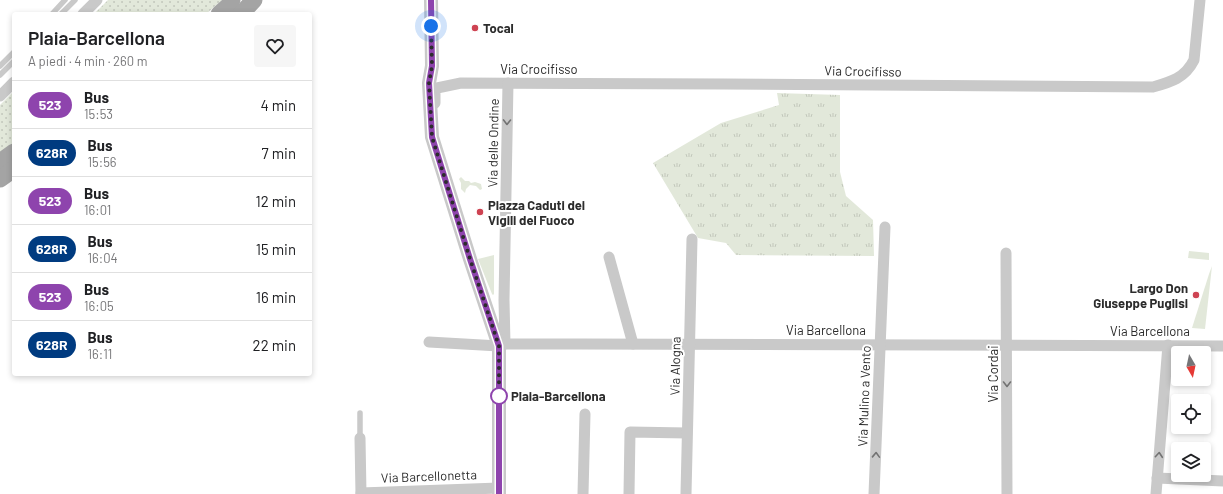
<!DOCTYPE html>
<html lang="it">
<head>
<meta charset="utf-8">
<style>
	body { margin:0; font-family:Barlow,sans-serif; background:#f6f6f6; color:#202124; height:100vh; display:flex; flex-direction:column; font-size:15px; white-space:nowrap }
	* { box-sizing:border-box; margin:0 }
	p { font-size:13px; color:#757577 }
	.icon { flex:none; width:22px; height:22px; fill:none; stroke:currentColor; stroke-width:2; stroke-linecap:round; stroke-linejoin:round }
	.map { position:relative; flex:1; overflow:hidden }
	.panel { position:absolute; left:12px; top:12px; width:300px; height:364px; display:flex; flex-direction:column; background:#fff; border-radius:4px; box-shadow:0 2px 6px #0003 }
	.panel>* { flex:none }
	.badge { padding:0 8px; border-radius:13px; font-size:14px; line-height:26px }
	.needle { width:26px; rotate:171deg }
	.buttons { position:absolute; left:1171px; top:346px; display:grid; gap:8px }
	.buttons a { display:grid; place-items:center; width:40px; height:40px; border-radius:4px; background:#fff; box-shadow:0 2px 6px #0003; font-size:20px }
	.you { position:absolute; width:20px; height:20px; margin:-10px; border:3px solid #fff; border-radius:50%; background:#1a73e8; box-shadow:0 0 0 6px #1a73e833 }
	.map>.badge { position:absolute; translate:-50% -50%; box-shadow:0 0 0 2px #fff }
	.round { display:grid; place-items:center; flex:none; width:42px; height:42px; border-radius:4px; background:#f6f6f6 }
	.summary { display:flex; align-items:center; justify-content:space-between; height:68px; padding:0 16px }
	h1 { font-size:19px; font-weight:600; line-height:30px }
	ul { padding:0; list-style:none }
	li { display:flex; align-items:center; gap:12px; height:48px; padding:0 16px; border-top:1px solid #e0e0e0 }
	li div { flex:1 }
	li b { display:block; font-size:15px }
	li em { font-style:normal }
	li .badge { min-width:44px; font-weight:700; text-align:center }
	.map>svg:first-child { display:block }
</style>
</head>
<body>
<div class="map">
<svg width="1223" height="494" viewBox="0 0 1223 494">
	<defs>
		<pattern id="grass-tufts" width="24" height="20" patternUnits="userSpaceOnUse"><rect width="24" height="20" fill="#e2e8da"/><path d="M3 7l-1-3M5 7V3M7 7l1-3M15 17l-1-3M17 17v-4M19 17l1-3" fill="none" stroke="#c2c7bb"/></pattern>
		<pattern id="park-dots" width="8" height="8" patternUnits="userSpaceOnUse"><rect width="8" height="8" fill="#e2e8da"/><path d="M2 2h.1M6 6h.1" fill="none" stroke="#c2c7bb" stroke-width="1.8" stroke-linecap="round"/></pattern>
	</defs>
	<rect width="100%" height="100%" fill="#fff"/>
	<path fill="url(#grass-tufts)" d="M 777,93 L 840,95 L 840,172 L 846,196 L 873,220 L 874,256 L 736,255 L 726,243 L 698,238 L 653,163 L 721,123 L 779,105 Z"/>
	<g fill="url(#park-dots)">
		<path d="M 108,0 L 222,0 L 206,14 L 94,14 Z"/>
		<path d="M 14,91 L 14,143 L 0,152 L 0,105 Z"/>
	</g>
	<g fill="#e2e8da">
		<path d="M 461,177 L 465,181 L 469,181 L 471,183 L 475,182 L 481,184 L 482,189 L 480,190 L 476,186 L 470,185 L 466,189 L 465,193 L 461,189 L 461,183 L 459,179 Z"/>
		<path d="M 1189,251 L 1209,253 L 1209,260 L 1188,258 Z"/>
		<path d="M 494,255 L 494,294 L 493,295 L 492,294 L 478,259 Z"/>
		<path d="M 1212,266 L 1205,329 L 1192,328 L 1209,274 Z"/>
	</g>
	<g fill="none" stroke-linecap="round" stroke-linejoin="round">
		<g stroke="#c9c9c9" stroke-width="5.5">
			<path d="M 52,14 L 65,0"/>
			<path d="M 61,14 L 75,0"/>
			<path d="M 0,66 L 14,52"/>
			<path d="M 0,75 L 14,61"/>
			<path d="M 360,413 L 360,438"/>
		</g>
		<g stroke="#c9c9c9" stroke-width="11">
			<path d="M 83,14 L 97,0"/>
			<path d="M 0,96 L 14,82"/>
			<path d="M 435,103 L 435,91 L 437,88 L 461,83 L 725,84 L 1153,87 C 1171,82 1185,78 1194,60 L 1200,0"/>
			<path d="M 1006,253 L 1007,494"/>
			<path d="M 609,257 L 633,344"/>
			<path d="M 429,342 L 499,346 L 505,344 L 581,344 L 1223,346"/>
			<path d="M 505,344 L 504,300 L 508,83"/>
			<path d="M 360,438 L 361,494"/>
			<path d="M 1157,478 L 1223,481"/>
			<path d="M 361,493 L 499,488"/>
			<path d="M 583,494 L 585,414"/>
			<path d="M 629,494 L 630,432 L 687,433"/>
			<path d="M 686,494 L 692,239"/>
			<path d="M 874,494 L 885,227"/>
			<path d="M 1156,494 L 1168,345"/>
		</g>
		<path stroke="#c9c9c9" stroke-width="14" d="M 431,0 L 432,66 L 429,83 L 432,137 L 470,259 L 499,346 L 499,494"/>
		<g stroke="#a4a4a4" stroke-width="17">
			<path d="M 219,14 L 228,6 L 232,0"/>
			<path d="M 241,14 L 254,0"/>
			<path d="M 0,162 L 14,152"/>
			<path d="M 0,179 L 14,169"/>
		</g>
	</g>
	<defs><path id="oneway-chevron" d="M-2-3.5L2.5 0L-2 3.5" fill="none" stroke-width="1.6" stroke-linecap="round" stroke-linejoin="round"/></defs>
	<g stroke="#737373">
		<use href="#oneway-chevron" transform="translate(507 122) rotate(91)"/>
		<use href="#oneway-chevron" transform="translate(1007 384) rotate(90)"/>
		<use href="#oneway-chevron" transform="translate(876 455) rotate(-88)"/>
		<use href="#oneway-chevron" transform="translate(1159 455) rotate(-85)"/>
	</g>
	<g fill="none" stroke-linecap="round" stroke-linejoin="round">
		<defs>
			<path id="line" d="M 431,0 L 432,66 L 429,83 L 432,137 L 470,259 L 499,346 L 499,494"/>
		</defs>
		<use href="#line" stroke="#fff" stroke-width="9"/>
		<use href="#line" stroke="#8e44ad" stroke-width="6"/>
		<path stroke="#2c2c2c" stroke-width="4" stroke-dasharray="0 7.2" d="M 431,26 L 432,66 L 429,83 L 432,137 L 470,259 L 499,346 L 499,403 L 499,396"/>
	</g>
	<g fill="#ce4352" stroke="#fff" stroke-width="1.5">
		<circle cx="475" cy="28" r="4"/>
		<circle cx="480" cy="212" r="4"/>
		<circle cx="1196" cy="295" r="4"/>
	</g>
	<circle fill="#fff" stroke="#8e44ad" stroke-width="2" cx="499" cy="396" r="8"/>
	<g text-anchor="middle" dominant-baseline="central" stroke-width="4" stroke-linejoin="round" paint-order="stroke">
		<g font-size="13" font-weight="bold" fill="#2c2c2c" stroke="#fff" text-anchor="start">
			<text x="483" y="28">Tocal</text>
			<text x="488" y="205">Piazza Caduti dei<tspan x="488" dy="15">Vigili del Fuoco</tspan></text>
			<text x="1188" y="288" text-anchor="end">Largo Don<tspan x="1188" dy="15">Giuseppe Puglisi</tspan></text>
		</g>
		<g font-size="13" fill="#2c2c2c" stroke="#fff">
			<text x="539" y="69">Via Crocifisso</text>
			<text transform="translate(863 71) rotate(1)">Via Crocifisso</text>
			<text transform="translate(493 143) rotate(-89)">Via delle Ondine</text>
			<text x="826" y="330">Via Barcellona</text>
			<text x="1150" y="331">Via Barcellona</text>
			<text transform="translate(675 366) rotate(-89)">Via Alogna</text>
			<text transform="translate(993 374) rotate(-90)">Via Cordai</text>
			<text transform="translate(864 396) rotate(-88)">Via Mulino a Vento</text>
			<text transform="translate(429 476) rotate(-2)">Via Barcellonetta</text>
		</g>
		<g font-size="13" font-weight="bold" fill="#2c2c2c" stroke="#fff" text-anchor="start">
			<text x="511" y="396">Plaia-Barcellona</text>
		</g>
	</g>
</svg>
<div class="buttons">
<a><svg class="needle" viewBox="-14 -14 28 28"><path d="M0-13l5 13h-10z" fill="#e53935"/><path d="M0 13l5-13h-10z" fill="#757577"/></svg></a>
<a><svg class="icon" aria-label="locate" viewBox="0 0 24 24"><circle cx="12" cy="12" r="6"/><path d="M12 2v4M12 18v4M2 12h4M18 12h4"/></svg></a>
<a><svg class="icon" aria-label="layers" viewBox="0 0 24 24"><path d="M12 4l9 5-9 5-9-5zM3 14l9 5 9-5"/></svg></a>
</div>
<div class="you" style="left:431px;top:26px"></div>
<section class="panel">
<div class="summary"><div><h1>Plaia-Barcellona</h1><p>A piedi · 4 min · 260 m</p></div><a class="round"><svg class="icon" aria-label="heart" viewBox="0 0 24 24"><path d="M12 20l-8-8c-3-5 5-10 8-4 3-6 11-1 8 4z"/></svg></a></div>
<ul>
<li><span class="badge" style="background:#8e44ad;color:#fff">523</span><div><b>Bus</b><p>15:53</p></div><em>4 min</em></li>
<li><span class="badge" style="background:#003b80;color:#fff">628R</span><div><b>Bus</b><p>15:56</p></div><em>7 min</em></li>
<li><span class="badge" style="background:#8e44ad;color:#fff">523</span><div><b>Bus</b><p>16:01</p></div><em>12 min</em></li>
<li><span class="badge" style="background:#003b80;color:#fff">628R</span><div><b>Bus</b><p>16:04</p></div><em>15 min</em></li>
<li><span class="badge" style="background:#8e44ad;color:#fff">523</span><div><b>Bus</b><p>16:05</p></div><em>16 min</em></li>
<li><span class="badge" style="background:#003b80;color:#fff">628R</span><div><b>Bus</b><p>16:11</p></div><em>22 min</em></li>
</ul>
</section>
</div>
</body>
</html>
